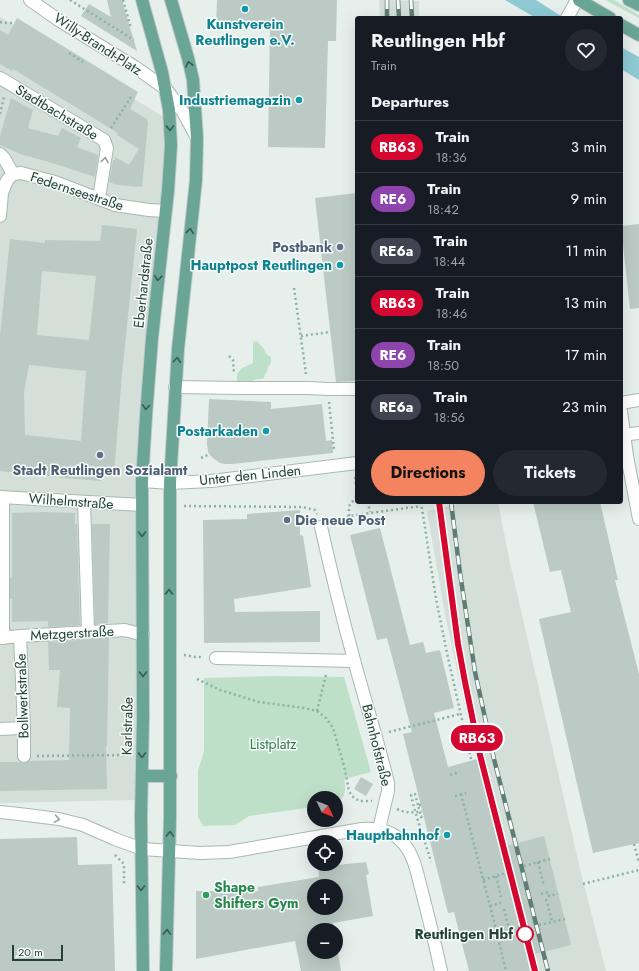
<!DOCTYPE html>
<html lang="en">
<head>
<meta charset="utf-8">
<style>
	body { margin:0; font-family:Jost,sans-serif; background:#242831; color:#f1f3f6; height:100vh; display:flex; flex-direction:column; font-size:15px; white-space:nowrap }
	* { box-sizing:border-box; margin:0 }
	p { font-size:13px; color:#9ea1a6 }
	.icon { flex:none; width:22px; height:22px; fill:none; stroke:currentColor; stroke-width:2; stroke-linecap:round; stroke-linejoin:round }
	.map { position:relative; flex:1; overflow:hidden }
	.details { position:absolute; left:355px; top:16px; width:268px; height:488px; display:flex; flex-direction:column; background:#171b24; border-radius:4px; box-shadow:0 4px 16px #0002 }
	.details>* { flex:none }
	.badge { padding:0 8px; border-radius:13px; font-size:14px; line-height:26px }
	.needle { width:26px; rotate:133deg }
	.tools { position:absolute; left:307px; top:791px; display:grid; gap:8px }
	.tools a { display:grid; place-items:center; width:36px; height:36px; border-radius:50%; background:#171b24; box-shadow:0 4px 16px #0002; font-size:20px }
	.scale { position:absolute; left:12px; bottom:10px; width:51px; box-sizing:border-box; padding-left:4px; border:2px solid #24423a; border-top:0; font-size:11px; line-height:14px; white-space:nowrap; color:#24423a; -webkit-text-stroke:3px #f7fbf9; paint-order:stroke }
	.map>.badge { position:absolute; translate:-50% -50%; box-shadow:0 0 0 2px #fff }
	h2 { padding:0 16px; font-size:15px; line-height:36px }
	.round { display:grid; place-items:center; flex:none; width:42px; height:42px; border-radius:21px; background:#242831 }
	.summary { display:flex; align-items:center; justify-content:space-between; height:68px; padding:0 16px }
	h1 { font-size:19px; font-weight:700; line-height:30px }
	.action { display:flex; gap:8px; margin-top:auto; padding:8px 16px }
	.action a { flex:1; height:46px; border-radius:24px; background:#f4845f; color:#111; font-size:16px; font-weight:700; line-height:46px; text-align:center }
	.action a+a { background:#242831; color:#f1f3f6 }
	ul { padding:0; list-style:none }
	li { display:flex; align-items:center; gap:12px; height:52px; padding:0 16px; border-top:1px solid #363941 }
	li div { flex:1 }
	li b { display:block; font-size:15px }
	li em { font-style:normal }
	li .badge { min-width:44px; font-weight:700; text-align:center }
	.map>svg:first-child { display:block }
</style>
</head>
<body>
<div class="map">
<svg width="639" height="971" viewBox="0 0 639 971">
	<rect width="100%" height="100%" fill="#e6efeb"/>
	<g fill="#d4dfda">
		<path d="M 379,0 L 419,1 L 419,18 L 380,18 Z"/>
		<path d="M 0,17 L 167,119 L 168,155 L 140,439 L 135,800 L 0,803 Z"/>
		<path d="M 468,502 L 498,502 L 509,558 L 581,873 L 606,971 L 531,971 L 476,758 L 445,614 L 427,511 Z"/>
	</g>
	<g fill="#bfe0c8">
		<path d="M 605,0 L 614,0 L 639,15 L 639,18 Z"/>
		<path d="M 257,341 L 264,349 L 266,354 L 271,357 L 271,363 L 268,367 L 267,372 L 265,374 L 264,378 L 261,379 L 257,379 L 252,381 L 237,381 L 237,374 L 242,368 L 253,363 L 253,342 Z"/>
		<path d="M 274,676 L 344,677 L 371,772 L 344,779 C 346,790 346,797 336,803 L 336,798 L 314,798 L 314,807 L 249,816 L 235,825 L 203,826 L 198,817 L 198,771 L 204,751 L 204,678 Z"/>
	</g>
	<g fill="#8ec9d4">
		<path d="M 505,0 L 536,0 L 564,18 L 536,18 Z"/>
		<path d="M 621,47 L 639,57 L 639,80 L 621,69 Z"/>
	</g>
	<g fill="#bbcac4" fill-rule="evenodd">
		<path d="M 107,0 L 122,0 L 137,51 L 81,16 L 89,4 L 111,17 Z"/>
		<path d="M 217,0 L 337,0 L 336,41 L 328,41 L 325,148 L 268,147 L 270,26 L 216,26 Z"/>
		<path d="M 17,18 L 138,92 L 130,109 L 147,119 L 148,123 L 142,187 L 117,185 L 109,182 L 113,160 L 115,160 L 115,157 L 129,165 L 139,149 L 117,135 L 118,133 L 13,69 L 12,71 L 0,64 L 0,30 L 8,35 Z"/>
		<path d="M 11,98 L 33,110 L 28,128 L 58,136 L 62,128 L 81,138 L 77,147 L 98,155 L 95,177 L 49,162 L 20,154 L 0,145 L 0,136 Z"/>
		<path d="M 357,193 L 357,381 L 336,382 L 315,198 Z"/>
		<path d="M 639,224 L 639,308 L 630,309 L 621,226 Z"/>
		<path d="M 102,225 L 137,229 L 122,374 L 114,474 L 102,472 L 101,481 L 75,479 L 0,471 L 0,336 L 10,239 L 45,243 L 45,240 L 100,241 ZM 42,271 L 96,276 L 89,340 L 37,335 ZM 29,365 L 86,371 L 81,441 L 25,435 L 24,392 Z"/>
		<path d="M 209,399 L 271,402 L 271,409 L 322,404 L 326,441 L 332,440 L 333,453 L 232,464 L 225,464 L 220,463 L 213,458 L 210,455 L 208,452 L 207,444 Z"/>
		<path d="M 533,502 L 600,502 L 618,580 L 615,580 L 639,674 L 639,843 L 593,853 L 539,619 L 571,612 L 561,570 L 550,572 Z"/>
		<path d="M 300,510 L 300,535 L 303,536 L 311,587 L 234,599 L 235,612 L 320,611 L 320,642 L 204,643 L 203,520 L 247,519 L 247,514 Z"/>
		<path d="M 43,512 L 75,513 L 75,524 L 77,524 L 80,625 L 48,627 L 48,621 L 12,622 L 12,599 L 10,599 L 10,578 L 12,578 L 12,513 Z"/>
		<path d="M 92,524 L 110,524 L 108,623 L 95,624 Z"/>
		<path d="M 380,528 L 410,645 L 423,642 L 426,653 L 440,650 L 454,708 L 434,713 L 448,767 L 477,759 L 499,848 L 544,836 L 571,945 L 527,956 L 530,971 L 469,971 L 454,912 L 448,913 L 403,734 L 412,732 L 387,638 L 377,640 L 350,535 Z"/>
		<path d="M 109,638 L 107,746 L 106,746 L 107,789 L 0,791 L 0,762 L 19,762 L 24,763 L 29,761 L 69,760 L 70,708 L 57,707 L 60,670 L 49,670 L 48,642 Z"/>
		<path d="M 361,777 L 373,784 L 366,796 L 354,789 Z"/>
		<path d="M 77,837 L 78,865 L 112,864 L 115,971 L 0,971 L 0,839 Z"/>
		<path d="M 366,862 L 369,874 L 366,875 L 373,916 L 333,923 L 335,930 L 314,930 L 314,952 L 336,952 L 336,940 L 341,971 L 301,971 L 295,941 L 196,959 L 196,891 L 258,891 L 258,887 L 319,877 L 318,867 ZM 314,886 L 336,886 L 336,908 L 314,908 Z"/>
	</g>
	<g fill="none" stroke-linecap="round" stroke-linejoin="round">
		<defs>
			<g id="minor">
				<path d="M 30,0 L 60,21 L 135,67 L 166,89 L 183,112 L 197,138"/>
				<path d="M 567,18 L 577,0"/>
				<path d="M 0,78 L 104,140 L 107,148 L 99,198"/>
				<path d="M 0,154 L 4,158 L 13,174"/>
				<path d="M 0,216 L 2,193 L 5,185 L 8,179 L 13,174 L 21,173 L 55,182 L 115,205 L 149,210 L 166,211"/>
				<path d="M 175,387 L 240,388 L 308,388 L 328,389 L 357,389"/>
				<path d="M 621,403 L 639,400"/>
				<path d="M 621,411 L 627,456 L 639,519"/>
				<path d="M 621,435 L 639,433"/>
				<path d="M 142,481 L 170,483 L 211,481 L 357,463"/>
				<path d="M 0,497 L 142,505"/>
				<path d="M 84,502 L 88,631"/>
				<path d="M 321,527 C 331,571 342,616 354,660 C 365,701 378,741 388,783 L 388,791 L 379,829"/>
				<path d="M 20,636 L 24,728 L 24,756"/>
				<path d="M 0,638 L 20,636 L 125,630 L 143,635"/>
				<path d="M 3,638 L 3,497"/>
				<path d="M 216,658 L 354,661"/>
				<path d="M 0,729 L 24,728"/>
				<path d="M 0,812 L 19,814 L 59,819 L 83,825 L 115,839 L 142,849 L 200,853 L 229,852 L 362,829 C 377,828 392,830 403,843 C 414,855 417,873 421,888 C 428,915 435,943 441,971"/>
			</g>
			<g id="major">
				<path d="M 142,0 L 162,72 L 169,110 L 171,145 L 168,191 L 152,338 L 146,416 L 142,481 L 143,716 L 141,817 L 143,971"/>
				<path d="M 579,0 L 610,18"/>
				<path d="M 629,0 L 639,5"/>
				<path d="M 621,25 L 639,35"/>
				<path d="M 142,776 L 171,776"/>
				<path d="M 166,971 L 170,817 L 170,483 L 178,349 L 196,180 L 197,138 L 193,80 L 188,58 L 171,0"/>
			</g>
		</defs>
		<use href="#minor" stroke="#a8b8b2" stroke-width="14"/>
		<use href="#major" stroke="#c2cac8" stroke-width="14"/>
		<g stroke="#86b3a5" stroke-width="2.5" stroke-dasharray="2 3" stroke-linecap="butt">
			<path d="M 70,0 L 134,40"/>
			<path d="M 123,0 L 131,28"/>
			<path d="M 0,22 L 7,23 L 15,23"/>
			<path d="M 69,53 L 83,62"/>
			<path d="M 0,114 L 4,97"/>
			<path d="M 111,128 L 131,97"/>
			<path d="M 294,288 L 306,374"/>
			<path d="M 301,336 L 330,332"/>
			<path d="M 229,356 L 233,360 L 234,374"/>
			<path d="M 329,402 L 334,450 L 333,450"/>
			<path d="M 201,458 L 210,454"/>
			<path d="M 355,477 L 357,493"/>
			<path d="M 367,502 L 368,503 L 370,512"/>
			<path d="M 421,502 L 436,599 L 448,658 L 471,759"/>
			<path d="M 184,506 L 303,507 L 315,510 L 317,514"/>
			<path d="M 349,516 L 349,506 L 357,496"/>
			<path d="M 334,524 L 340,523 L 349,516 L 421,506"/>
			<path d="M 184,655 L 196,657 L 203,657"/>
			<path d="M 197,679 L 220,690 L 259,702 L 304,708 L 317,711 L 326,718 L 333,728 L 344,766 L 349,791 L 352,796 L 359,801 L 372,801"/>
			<path d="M 317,711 L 326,675"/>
			<path d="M 389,732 L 460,714"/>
			<path d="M 37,756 L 128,755"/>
			<path d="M 450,775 L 460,772"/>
			<path d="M 461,794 L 497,933 L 520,927"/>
			<path d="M 455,796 L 466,793"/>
			<path d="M 418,805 L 415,794 L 411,795 C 416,818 425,840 431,862"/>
			<path d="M 421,805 L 418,805 L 421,817 L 424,816"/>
			<path d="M 397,809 C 406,813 412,813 422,811"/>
			<path d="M 634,844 L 639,863"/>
			<path d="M 115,855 L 124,864 L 124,885"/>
			<path d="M 538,862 L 544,886"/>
			<path d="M 524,866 L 550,859"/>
			<path d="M 496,876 L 501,897"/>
			<path d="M 483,880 L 506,873"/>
			<path d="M 583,884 L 639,870"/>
			<path d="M 541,894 L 548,892 L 549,896 L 558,894"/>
			<path d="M 546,899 L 552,921"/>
			<path d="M 490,906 L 501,903"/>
			<path d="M 504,909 L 509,929"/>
			<path d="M 539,925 L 565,919"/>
			<path d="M 497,933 L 506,971"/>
		</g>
		<use href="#minor" stroke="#fff" stroke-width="12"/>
		<use href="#major" stroke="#6aa596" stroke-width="12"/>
		<defs>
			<g id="rail">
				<path d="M 387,0 L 387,18"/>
				<path d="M 398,0 L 399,18"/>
				<path d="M 411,0 L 412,18"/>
				<path d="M 439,502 L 458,644 L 465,682 L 480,755 L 535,971"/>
				<path d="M 451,502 L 460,573 L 475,672 L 494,759 L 548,971"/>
			</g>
		</defs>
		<use href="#rail" stroke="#5f7d75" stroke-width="4.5"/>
		<use href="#rail" stroke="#f7fbf9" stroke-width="3" stroke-dasharray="9" stroke-linecap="butt"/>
	</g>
	<defs><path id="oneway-chevron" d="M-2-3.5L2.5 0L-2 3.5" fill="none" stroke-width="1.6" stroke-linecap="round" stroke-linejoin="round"/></defs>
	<g stroke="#365b51">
		<use href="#oneway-chevron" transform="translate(189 64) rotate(-102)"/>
		<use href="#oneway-chevron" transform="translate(170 128) rotate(88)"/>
		<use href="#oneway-chevron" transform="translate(190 231) rotate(-84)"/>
		<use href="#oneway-chevron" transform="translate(158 278) rotate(96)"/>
		<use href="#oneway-chevron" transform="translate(177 360) rotate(-86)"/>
		<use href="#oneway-chevron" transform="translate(146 407) rotate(94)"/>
		<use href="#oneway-chevron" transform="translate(142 534) rotate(90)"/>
		<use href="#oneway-chevron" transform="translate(169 592) rotate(-90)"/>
		<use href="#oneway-chevron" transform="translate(143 674) rotate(90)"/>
		<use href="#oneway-chevron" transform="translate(142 755) rotate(91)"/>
		<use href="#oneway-chevron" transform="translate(170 834) rotate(-89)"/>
		<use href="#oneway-chevron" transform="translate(141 888) rotate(90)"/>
		<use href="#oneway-chevron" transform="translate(167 932) rotate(-88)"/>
	</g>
	<g stroke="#92a09c">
		<use href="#oneway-chevron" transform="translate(105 160) rotate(-81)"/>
		<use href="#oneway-chevron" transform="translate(57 819) rotate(10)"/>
	</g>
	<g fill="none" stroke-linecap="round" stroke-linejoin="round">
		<defs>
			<path id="line" d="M 439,502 L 458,644 L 465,682 L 480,755 L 535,971"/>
		</defs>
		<use href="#line" stroke="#fff" stroke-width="9"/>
		<use href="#line" stroke="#d30730" stroke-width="6"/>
	</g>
	<g fill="#0f9aa8" stroke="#f7fbf9" stroke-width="1.5">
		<circle cx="245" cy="9" r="4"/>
		<circle cx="299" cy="100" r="4"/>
		<circle cx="340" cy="265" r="4"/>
		<circle cx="266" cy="431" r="4"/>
		<circle cx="447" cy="835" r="4"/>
	</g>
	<g fill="#5c6f8a" stroke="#f7fbf9" stroke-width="1.5">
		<circle cx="340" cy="247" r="4"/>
		<circle cx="100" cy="455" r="4"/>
		<circle cx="287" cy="520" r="4"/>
	</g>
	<circle fill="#2e9e5b" stroke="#f7fbf9" stroke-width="1.5" cx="206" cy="895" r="4"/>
	<circle fill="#fff" stroke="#d30730" stroke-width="2" cx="525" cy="934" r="8"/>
	<g text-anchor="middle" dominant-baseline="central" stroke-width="3" stroke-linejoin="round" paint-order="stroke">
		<g font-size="14" font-weight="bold" fill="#0d838f" stroke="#f7fbf9" text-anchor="end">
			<text x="245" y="24" text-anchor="middle">Kunstverein<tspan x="245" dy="16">Reutlingen e.V.</tspan></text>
			<text x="291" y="100">Industriemagazin</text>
			<text x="332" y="265">Hauptpost Reutlingen</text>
			<text x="258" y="431">Postarkaden</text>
			<text x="439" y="835">Hauptbahnhof</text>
		</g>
		<g font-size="14" fill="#24423a" stroke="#f7fbf9">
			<text transform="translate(98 44) rotate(33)">Willy-Brandt-Platz</text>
			<text transform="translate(57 112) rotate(31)">Stadtbachstraße</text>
			<text transform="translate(77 191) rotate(18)">Federnseestraße</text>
			<text transform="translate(143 283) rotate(-84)">Eberhardstraße</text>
			<text transform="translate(250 475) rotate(-6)">Unter den Linden</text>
			<text transform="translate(71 501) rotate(4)">Wilhelmstraße</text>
			<text transform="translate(72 633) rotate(-3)">Metzgerstraße</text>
			<text transform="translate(22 696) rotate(-92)">Bollwerkstraße</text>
			<text transform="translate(127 726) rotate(-89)">Karlstraße</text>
			<text transform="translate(377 745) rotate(76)">Bahnhofstraße</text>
		</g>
		<g font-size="14" font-weight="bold" fill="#4e5e75" stroke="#f7fbf9" text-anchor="end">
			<text x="332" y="247">Postbank</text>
			<text x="100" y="470" text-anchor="middle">Stadt Reutlingen Sozialamt</text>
			<text x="295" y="520" text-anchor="start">Die neue Post</text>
		</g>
		<g font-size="14" fill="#2d7a4b" stroke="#f7fbf9">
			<text x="273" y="744">Listplatz</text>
		</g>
		<g font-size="14" font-weight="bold" fill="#27864d" stroke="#f7fbf9" text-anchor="start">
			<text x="214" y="887">Shape<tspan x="214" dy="16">Shifters Gym</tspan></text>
		</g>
		<g font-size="14" font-weight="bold" fill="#24423a" stroke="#f7fbf9" text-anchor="end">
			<text x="513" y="934">Reutlingen Hbf</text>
		</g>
	</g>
</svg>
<div class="tools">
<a><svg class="needle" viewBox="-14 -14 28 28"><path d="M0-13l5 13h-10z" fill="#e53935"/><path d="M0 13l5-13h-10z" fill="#9ea1a6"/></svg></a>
<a><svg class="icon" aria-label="locate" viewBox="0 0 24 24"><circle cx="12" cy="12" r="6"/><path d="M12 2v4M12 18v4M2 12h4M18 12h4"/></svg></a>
<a>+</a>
<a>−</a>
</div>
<div class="scale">20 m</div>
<b class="badge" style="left:477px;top:738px;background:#d30730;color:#fff">RB63</b>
<section class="details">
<div class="summary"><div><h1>Reutlingen Hbf</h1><p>Train</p></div><a class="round"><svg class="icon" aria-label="heart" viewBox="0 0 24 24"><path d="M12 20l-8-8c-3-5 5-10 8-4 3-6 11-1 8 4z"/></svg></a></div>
<h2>Departures</h2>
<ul>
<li><span class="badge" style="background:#d30730;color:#fff">RB63</span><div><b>Train</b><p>18:36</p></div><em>3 min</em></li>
<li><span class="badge" style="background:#8e44ad;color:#fff">RE6</span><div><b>Train</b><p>18:42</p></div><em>9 min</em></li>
<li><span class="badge" style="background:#424351;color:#fff">RE6a</span><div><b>Train</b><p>18:44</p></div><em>11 min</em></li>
<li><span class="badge" style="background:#d30730;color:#fff">RB63</span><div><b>Train</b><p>18:46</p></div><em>13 min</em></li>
<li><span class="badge" style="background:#8e44ad;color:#fff">RE6</span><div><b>Train</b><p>18:50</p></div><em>17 min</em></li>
<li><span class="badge" style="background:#424351;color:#fff">RE6a</span><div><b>Train</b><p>18:56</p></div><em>23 min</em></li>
</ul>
<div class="action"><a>Directions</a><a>Tickets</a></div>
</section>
</div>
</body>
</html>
